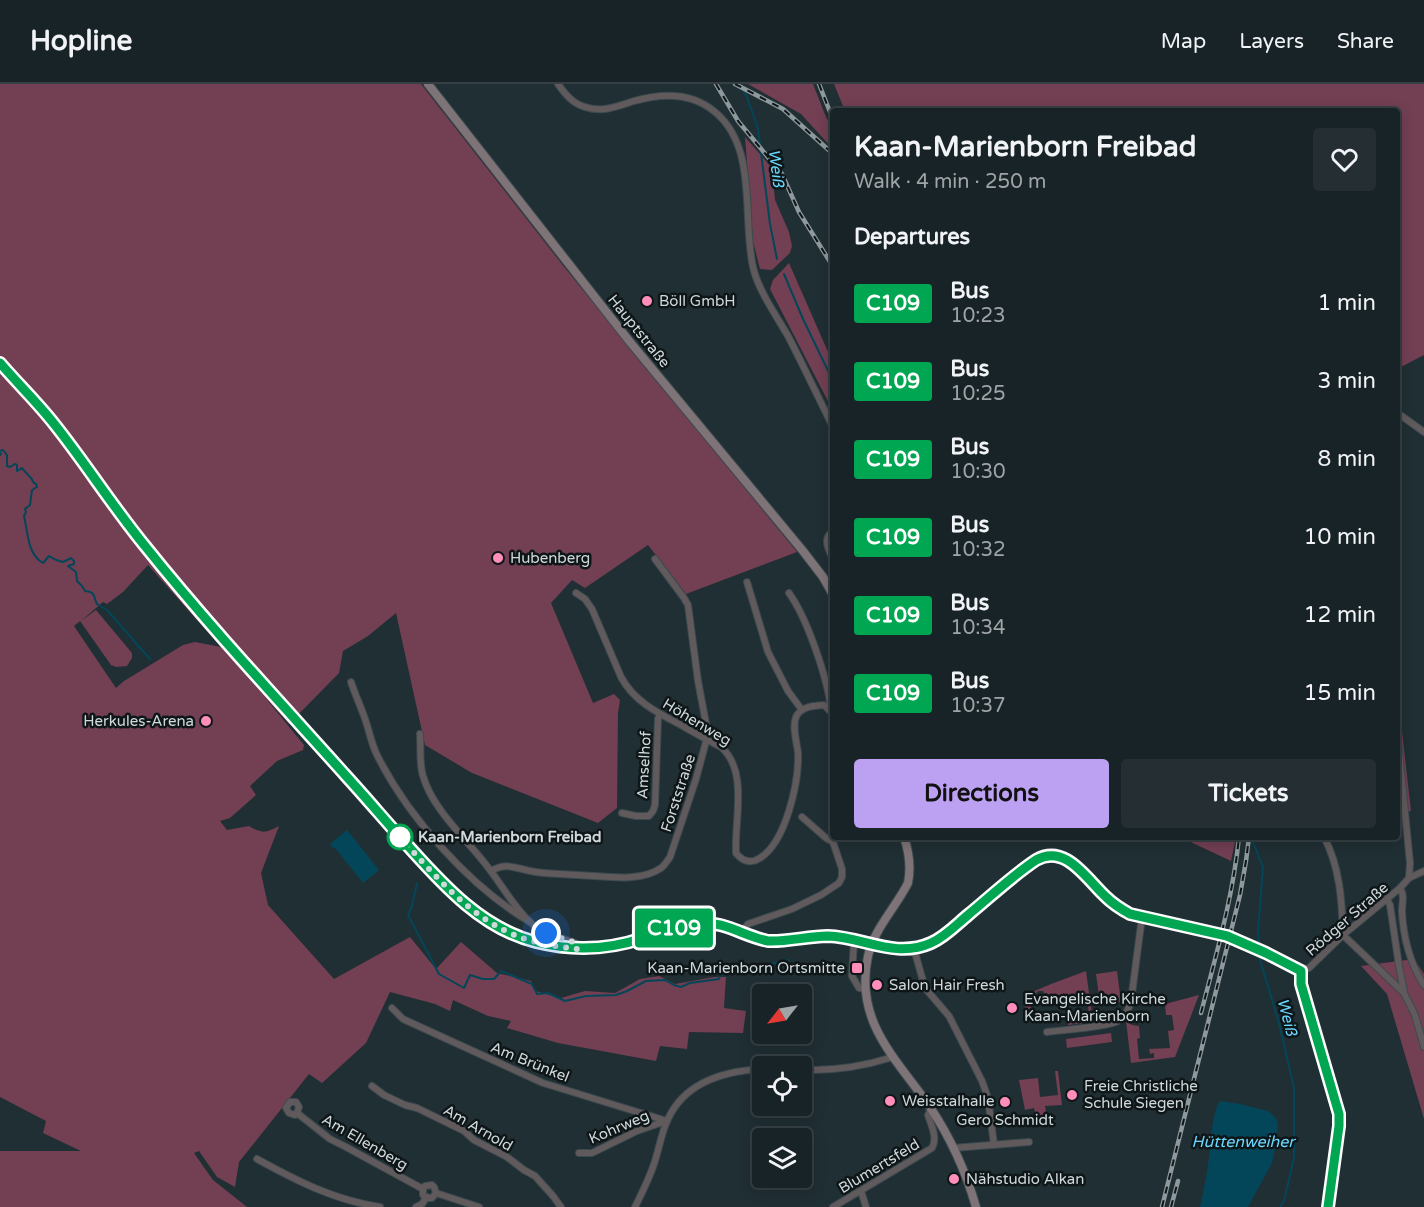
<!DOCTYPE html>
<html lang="en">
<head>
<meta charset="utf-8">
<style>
	body { margin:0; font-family:"Varela Round",sans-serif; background:#252f33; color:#f1f3f6; height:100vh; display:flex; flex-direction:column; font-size:22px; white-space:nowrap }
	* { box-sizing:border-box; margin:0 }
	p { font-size:20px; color:#9fa4a7 }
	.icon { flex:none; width:33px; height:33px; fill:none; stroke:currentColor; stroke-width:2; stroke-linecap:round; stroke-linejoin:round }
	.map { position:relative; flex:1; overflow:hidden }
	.details { position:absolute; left:830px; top:24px; width:570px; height:732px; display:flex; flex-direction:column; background:#182327; border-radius:6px; box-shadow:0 3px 15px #0003,0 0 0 2px #364044 }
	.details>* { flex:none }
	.badge { padding:0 12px; border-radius:4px; font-size:21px; line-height:39px }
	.needle { width:39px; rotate:239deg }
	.buttons { position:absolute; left:752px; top:900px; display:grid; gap:12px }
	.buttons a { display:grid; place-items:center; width:60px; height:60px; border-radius:6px; background:#182327; box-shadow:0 3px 15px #0003,0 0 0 2px #364044; font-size:30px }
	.you { position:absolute; width:30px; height:30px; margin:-15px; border:4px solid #fff; border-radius:50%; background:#1a73e8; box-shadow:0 0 0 9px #1a73e833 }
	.map>.badge { position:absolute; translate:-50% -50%; box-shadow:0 0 0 3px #fff }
	h2 { padding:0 24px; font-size:22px; line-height:54px }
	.round { display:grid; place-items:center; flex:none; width:63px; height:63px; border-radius:6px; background:#252f33 }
	.overview { display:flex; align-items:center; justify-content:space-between; height:102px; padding:0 24px }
	h1 { font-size:28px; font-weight:700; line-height:45px }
	.action { display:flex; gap:12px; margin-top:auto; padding:12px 24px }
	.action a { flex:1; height:69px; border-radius:6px; background:#bca0f2; color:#111; font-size:24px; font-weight:700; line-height:69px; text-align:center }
	.action a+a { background:#252f33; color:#f1f3f6 }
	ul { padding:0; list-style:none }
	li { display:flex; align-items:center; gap:18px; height:78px; padding:0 24px }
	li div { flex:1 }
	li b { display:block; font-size:22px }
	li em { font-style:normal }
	li .badge { min-width:66px; font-weight:700; text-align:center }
	header { display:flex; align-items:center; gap:36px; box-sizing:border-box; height:84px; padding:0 30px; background:#182327; border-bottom:2px solid #364044 }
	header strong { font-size:28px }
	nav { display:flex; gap:33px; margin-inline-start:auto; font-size:21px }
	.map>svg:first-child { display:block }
</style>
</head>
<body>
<header>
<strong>Hopline</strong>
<nav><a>Map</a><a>Layers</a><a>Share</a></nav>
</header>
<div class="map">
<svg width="1424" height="1123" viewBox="0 0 1424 1123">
	<rect width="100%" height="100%" fill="#202f34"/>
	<g fill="#723f53" fill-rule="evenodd">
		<path d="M 0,0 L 421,0 L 565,184 L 797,468 L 686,510 L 648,461 L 585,504 L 572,496 L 551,519 L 593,619 L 614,610 L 620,616 L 618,629 L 617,724 L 598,739 L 472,689 L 425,661 L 396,529 L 368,552 L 343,567 L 339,589 L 289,640 L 263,611 L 304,661 L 303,666 L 277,677 L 250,702 L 256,711 L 230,734 L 220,737 L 227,746 L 249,742 C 262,750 266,749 279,742 L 261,789 L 268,821 L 334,895 L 410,853 L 436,885 L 461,858 L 497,889 L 531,897 L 535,907 L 561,914 L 585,907 L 615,909 L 640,895 L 659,892 L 675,900 L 714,893 L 726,893 L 724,924 L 746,927 L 743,949 L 689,948 L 687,965 L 660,962 L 656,977 L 558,959 L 507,944 L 511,937 L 488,932 L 453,916 L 450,927 L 435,920 L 390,908 L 366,959 L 322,999 L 309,990 L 239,1078 L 235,1103 L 217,1093 L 199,1067 L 194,1069 L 213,1096 L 247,1123 L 0,1123 L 0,1067 L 81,1067 L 43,1049 L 46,1037 L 0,1013 ZM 148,481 L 221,563 L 195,558 L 183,561 L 124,597 L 116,604 L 74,542 L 80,537 L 111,581 L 116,583 L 127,582 L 132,574 L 132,569 L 96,526 L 81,537 L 103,518 L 107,520 L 123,508 Z"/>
		<path d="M 748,0 L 813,0 L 826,33 L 832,45 L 832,64 L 801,30 Z"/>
		<path d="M 834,0 L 1424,0 L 1424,271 L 1397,285 L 1396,27 L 845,27 Z"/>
		<path d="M 745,53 L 772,84 L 775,116 L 789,148 L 792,162 L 790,169 L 772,186 L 760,185 L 753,157 Z"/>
		<path d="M 789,179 L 832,277 L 832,325 L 770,205 L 773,196 Z"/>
		<path d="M 1396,595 L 1411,727 L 1397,732 Z"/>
		<path d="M 1180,753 L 1236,753 L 1231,777 Z"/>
		<path d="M 1414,875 L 1424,890 L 1424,1035 L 1387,910 L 1361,882 Z"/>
		<path d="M 1086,887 L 1093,938 L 1068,941 L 1068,937 L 1086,936 L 1090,934 L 1087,918 L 1073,918 L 1064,921 L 1063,914 L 1048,915 L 1047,909 L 1044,909 L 1043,907 L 1038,907 L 1034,912 L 1030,912 L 1032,934 L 1036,936 L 1041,933 L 1040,936 L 1035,939 L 1029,936 L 1027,936 L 1023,912 L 1051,900 Z"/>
		<path d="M 1117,887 L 1121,918 L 1100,920 L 1096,890 Z"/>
		<path d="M 1199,911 L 1175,973 L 1131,979 L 1126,937 L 1132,941 L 1139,942 L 1140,954 L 1137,955 L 1139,975 L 1154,974 L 1154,969 L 1150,970 L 1149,965 L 1170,964 L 1168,947 L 1174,946 L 1172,931 L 1166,931 L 1165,920 Z"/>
		<path d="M 1111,949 L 1112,958 L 1067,964 L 1066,955 Z"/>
		<path d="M 1055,987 L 1058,987 L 1062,1021 L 1045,1022 L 1048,1039 L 1044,1040 L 1036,1032 L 1034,1024 L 1025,1026 L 1019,996 L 1038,994 L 1040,1013 L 1058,1011 Z"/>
	</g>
	<g fill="#044659">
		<path d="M 347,746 L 379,786 L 363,799 L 335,764 L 333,764 L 330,760 Z"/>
		<path d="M 1220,1017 L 1240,1020 L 1268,1027 L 1276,1034 L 1278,1041 L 1276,1059 L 1272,1079 L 1248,1123 L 1200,1123 C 1203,1109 1206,1095 1208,1081 C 1211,1065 1211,1029 1220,1017 Z"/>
	</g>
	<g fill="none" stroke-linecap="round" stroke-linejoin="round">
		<g stroke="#044659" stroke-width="2">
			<path d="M 739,0 L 747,13 L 758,45 L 770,140 L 777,175"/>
			<path d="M 784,190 L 803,235 L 832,295"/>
			<path d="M 0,367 L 3,366 L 7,371 L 7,382 L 10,383 L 15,380 L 17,381 L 17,387 L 22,384 C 26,390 31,392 34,399 L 36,400 L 37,403 L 32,406 L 30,421 L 25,425 L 26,428 L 24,432 C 28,448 27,470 43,479 L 49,472 L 56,476 L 63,478 L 71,474 L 74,477 L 74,480 L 68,482 L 76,488 L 77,497 L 82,502 L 85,507 C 96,508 93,512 97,520 L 107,526 L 150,575"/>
			<path d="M 0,369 L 1,370 L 0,371"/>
			<path d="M 1245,753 L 1253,758 L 1263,783 L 1258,848 L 1260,876 L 1279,939 L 1294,1004 L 1294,1074 L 1284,1117 L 1280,1123"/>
			<path d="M 417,799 L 412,822 L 408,831 L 439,890 L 464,904 L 470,891 L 483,895 L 494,895 L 501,887 L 532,900 L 537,910 L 548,909 L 565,917 L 586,912 L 616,911 L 627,907 L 646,897 L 665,896 L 674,901 L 681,903 L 690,899 L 719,895 L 720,891 L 789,876"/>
		</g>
		<defs>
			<g id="street">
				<path d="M 558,0 C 565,10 573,20 585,23 C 602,29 618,22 634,17 C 662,9 692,8 715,28 C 758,63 742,134 753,183 C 758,206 776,231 788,252 C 803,281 817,311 832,341"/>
				<path d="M 1396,328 L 1424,348"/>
				<path d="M 832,448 C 823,455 828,464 832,473"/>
				<path d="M 747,498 L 768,568 L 788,607 L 802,626"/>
				<path d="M 576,509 L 585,515 L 592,525 L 621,593 C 634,617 656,628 679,640 C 693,648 707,656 721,663 C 749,687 734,737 736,769 C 742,777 751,780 760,774 C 786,758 799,698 798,669 C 797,659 792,643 796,633 C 801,622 814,622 824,621 L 832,629"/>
				<path d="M 789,509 C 807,534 828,595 831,626"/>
				<path d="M 351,598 C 355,610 360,621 364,632 C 369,645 371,659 377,671 C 408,733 470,803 530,838"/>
				<path d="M 420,650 C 421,664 419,679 423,692 C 433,727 469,757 490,786 C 503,803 514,823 530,838 C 542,850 559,853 575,859 L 577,865"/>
				<path d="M 622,729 L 636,732 L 649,732 L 653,727 L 655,721 L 658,635 L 660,630"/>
				<path d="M 1324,753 C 1340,783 1342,817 1343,851"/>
				<path d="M 491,787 C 509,777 518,786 536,788 C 550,790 564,790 578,791 C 603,792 640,799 661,784 C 665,781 667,777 670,773 L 696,695 L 708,650 L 698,597 L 688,521 L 684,514 L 655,475"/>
				<path d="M 1409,794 L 1424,787"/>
				<path d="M 1400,804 C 1405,812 1402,818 1402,827 C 1403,852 1410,880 1424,901"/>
				<path d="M 1387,815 L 1390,821 L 1399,882 L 1404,908"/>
				<path d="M 742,848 L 748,840 L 792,825 L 821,811 L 839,799 L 842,793 L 842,785 L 833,758 L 826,754 L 802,733"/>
				<path d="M 1343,851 L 1404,909 L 1415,931 L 1424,963"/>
				<path d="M 854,856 L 852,892 L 859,904 L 865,905"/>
				<path d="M 872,859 C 900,868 917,867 943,852 L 1030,780 C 1038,775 1046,770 1056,771 C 1075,775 1092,801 1106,813 C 1114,820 1121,825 1130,829 L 1227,852 L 1266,869 L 1301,887"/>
				<path d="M 914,865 L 925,904 L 949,932 L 982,997 L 988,1014 L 994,1061"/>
				<path d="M 1301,887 L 1309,884 L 1343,851 L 1400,804 L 1409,794 L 1410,779 L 1396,637"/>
				<path d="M 1301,887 L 1301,900 L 1339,1030 L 1339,1042 L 1328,1123"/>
				<path d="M 392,924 L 403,935 L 543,999 L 667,1037"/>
				<path d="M 1047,948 C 1062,946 1107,943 1118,937 C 1126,932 1129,925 1131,917 L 1142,833"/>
				<path d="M 801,986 C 834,987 862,983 893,973"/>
				<path d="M 372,1002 L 384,1011 L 405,1021 L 417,1024 L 464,1047 L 474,1056 L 507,1073 L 524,1086 L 535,1092 L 553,1112 L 561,1123"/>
				<path d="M 297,1029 L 299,1023 L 296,1018 L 290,1018 L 286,1024 L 289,1029 L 295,1031 L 297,1029 L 330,1055 L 346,1063 L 423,1105"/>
				<path d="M 953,1064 L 1029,1058"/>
				<path d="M 579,1069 L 592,1069 L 637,1047 L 666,1037"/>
				<path d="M 257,1075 C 297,1097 334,1116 380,1123"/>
				<path d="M 861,1107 L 866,1123"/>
				<path d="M 436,1109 L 432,1114 L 429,1114 L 423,1111 L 423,1105 L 425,1102 L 432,1101 L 434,1103 L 436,1109 L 479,1123"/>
				<path d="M 416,1123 L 422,1120 L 426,1114"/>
				<path d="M 635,1123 C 642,1109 649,1095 654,1080 C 659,1066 661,1049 668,1035 C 685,998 724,987 762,985"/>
				<path d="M 833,1123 L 932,1064 C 938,1054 931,1041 928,1031 L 931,1025"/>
			</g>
			<g id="secondary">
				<path d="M 428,0 L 630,258 L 803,467 L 823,493 L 832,509"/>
				<path d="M 0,279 C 18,300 38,319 55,341 C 86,380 113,423 145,462 C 209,542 279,617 347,693 C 368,716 388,740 409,763 C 444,802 483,845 536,858 C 572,867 609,866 643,854 C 661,848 679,840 698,839 C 725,837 743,852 768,857 L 828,852 L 862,857 L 872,859"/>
				<path d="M 904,753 C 909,768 911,784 908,799 C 896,823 874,845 868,872 C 854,938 896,974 930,1023 C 950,1053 966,1088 976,1123"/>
			</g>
		</defs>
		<use href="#street" stroke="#3c4a4f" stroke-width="8"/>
		<use href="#secondary" stroke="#3c4a4f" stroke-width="10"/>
		<use href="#street" stroke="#615a5c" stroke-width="6"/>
		<use href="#secondary" stroke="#7e7376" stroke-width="8"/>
		<defs>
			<g id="rail">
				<path d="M 716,0 L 738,37 L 782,90 L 799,128 L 832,181"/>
				<path d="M 735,0 L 783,25 L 832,69"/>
				<path d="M 819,0 L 832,33"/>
				<path d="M 1201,929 C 1216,871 1233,813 1239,753"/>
				<path d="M 1162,1123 L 1240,811 L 1246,777 L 1249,753"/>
				<path d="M 1171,1123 L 1178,1097"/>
			</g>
		</defs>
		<use href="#rail" stroke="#8e999d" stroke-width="4.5"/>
		<use href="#rail" stroke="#0f1618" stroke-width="2" stroke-dasharray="7" stroke-linecap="butt"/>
	</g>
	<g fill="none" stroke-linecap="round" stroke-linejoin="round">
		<defs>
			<path id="line" d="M 0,279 C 18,300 38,319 55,341 C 86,380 113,423 145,462 C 209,542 279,617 347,693 C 368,716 388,740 409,763 C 444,802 483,845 536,858 C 572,867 608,866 643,854 C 661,848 679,840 698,839 C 725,837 743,852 768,857 C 787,858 808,852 828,852 C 864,853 895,875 931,859 C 945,853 956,841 968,831 C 990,813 1012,792 1036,776 C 1066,759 1087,796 1106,813 C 1113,820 1121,825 1130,830 L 1227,852 L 1266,869 L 1301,887 L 1301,900 L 1339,1030 L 1339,1042 L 1328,1123"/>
		</defs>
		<use href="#line" stroke="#fff" stroke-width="14"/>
		<use href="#line" stroke="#00a651" stroke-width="9"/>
		<path stroke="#cfd8db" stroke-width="6" stroke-dasharray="0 10.8" d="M 400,753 C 438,795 478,844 536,858 C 550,862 563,863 577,865 L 576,859 L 546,849"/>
	</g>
	<g fill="#ff8eba" stroke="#0f1618" stroke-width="2">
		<circle cx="647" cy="217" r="6"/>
		<circle cx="498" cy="474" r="6"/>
		<circle cx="206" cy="637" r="6"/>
		<rect x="851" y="878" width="12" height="12" rx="3"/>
		<circle cx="877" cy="901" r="6"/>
		<circle cx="1012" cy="924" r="6"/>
		<circle cx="1072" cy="1011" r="6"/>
		<circle cx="890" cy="1017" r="6"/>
		<circle cx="1005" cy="1018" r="6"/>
		<circle cx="954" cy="1095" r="6"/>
	</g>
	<circle fill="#fff" stroke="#00a651" stroke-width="3" cx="400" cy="753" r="12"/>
	<g text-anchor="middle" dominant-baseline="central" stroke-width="5" stroke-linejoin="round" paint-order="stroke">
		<g font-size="15" fill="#cfd8db" stroke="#0f1618" text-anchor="start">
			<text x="659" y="217">Böll GmbH</text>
			<text x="510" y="474">Hubenberg</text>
			<text x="194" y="637" text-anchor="end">Herkules-Arena</text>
			<text x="845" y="884" text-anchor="end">Kaan-Marienborn Ortsmitte</text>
			<text x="889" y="901">Salon Hair Fresh</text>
			<text x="1024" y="915">Evangelische Kirche<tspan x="1024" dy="17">Kaan-Marienborn</tspan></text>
			<text x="1084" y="1002">Freie Christliche<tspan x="1084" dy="17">Schule Siegen</tspan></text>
			<text x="902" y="1017">Weisstalhalle</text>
			<text x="1005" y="1036" text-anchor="middle">Gero Schmidt</text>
			<text x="966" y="1095">Nähstudio Alkan</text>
		</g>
		<g font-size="15" fill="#cfd8db" stroke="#0f1618">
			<text transform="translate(639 247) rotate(51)">Hauptstraße</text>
			<text transform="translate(697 638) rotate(31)">Höhenweg</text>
			<text transform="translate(644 681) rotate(-87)">Amselhof</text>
			<text transform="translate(678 709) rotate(-72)">Forststraße</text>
			<text transform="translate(1347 835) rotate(-41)">Rödger Straße</text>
			<text transform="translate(530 978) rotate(22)">Am Brünkel</text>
			<text transform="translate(619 1043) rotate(-23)">Kohrweg</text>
			<text transform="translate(478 1044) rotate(30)">Am Arnold</text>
			<text transform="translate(365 1058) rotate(30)">Am Ellenberg</text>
			<text transform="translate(879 1082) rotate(-31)">Blumertsfeld</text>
		</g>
		<g font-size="15" font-weight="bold" fill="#cfd8db" stroke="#0f1618" text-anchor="start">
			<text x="418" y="753">Kaan-Marienborn Freibad</text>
		</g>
		<g font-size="16" font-style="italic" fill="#6bd7fe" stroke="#0f1618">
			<text transform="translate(776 84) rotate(82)">Weiß</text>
			<text transform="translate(1287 933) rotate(75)">Weiß</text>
			<text x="1243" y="1058">Hüttenweiher</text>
		</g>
	</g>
</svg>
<div class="buttons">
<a><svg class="needle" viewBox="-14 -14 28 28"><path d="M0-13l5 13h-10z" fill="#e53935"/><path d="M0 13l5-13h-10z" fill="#9fa4a7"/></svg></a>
<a><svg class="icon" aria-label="locate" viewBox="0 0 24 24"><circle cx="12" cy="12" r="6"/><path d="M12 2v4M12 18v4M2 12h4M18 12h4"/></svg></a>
<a><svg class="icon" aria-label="layers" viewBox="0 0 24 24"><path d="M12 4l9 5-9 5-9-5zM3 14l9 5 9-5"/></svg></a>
</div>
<div class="you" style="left:546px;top:849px"></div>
<b class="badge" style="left:674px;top:844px;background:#00a651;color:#fff">C109</b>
<section class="details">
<div class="overview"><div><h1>Kaan-Marienborn Freibad</h1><p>Walk · 4 min · 250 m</p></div><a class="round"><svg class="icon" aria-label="heart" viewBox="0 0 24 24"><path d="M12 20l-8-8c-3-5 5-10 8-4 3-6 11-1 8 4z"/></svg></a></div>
<h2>Departures</h2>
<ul>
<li><span class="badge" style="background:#00a651;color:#fff">C109</span><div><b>Bus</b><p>10:23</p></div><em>1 min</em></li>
<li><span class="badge" style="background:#00a651;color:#fff">C109</span><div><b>Bus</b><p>10:25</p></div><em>3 min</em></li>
<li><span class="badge" style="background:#00a651;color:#fff">C109</span><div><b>Bus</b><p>10:30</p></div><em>8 min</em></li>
<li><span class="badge" style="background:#00a651;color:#fff">C109</span><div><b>Bus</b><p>10:32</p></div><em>10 min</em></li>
<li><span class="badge" style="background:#00a651;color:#fff">C109</span><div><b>Bus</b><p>10:34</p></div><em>12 min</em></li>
<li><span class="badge" style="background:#00a651;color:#fff">C109</span><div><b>Bus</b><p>10:37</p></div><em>15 min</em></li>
</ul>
<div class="action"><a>Directions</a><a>Tickets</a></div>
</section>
</div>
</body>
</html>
